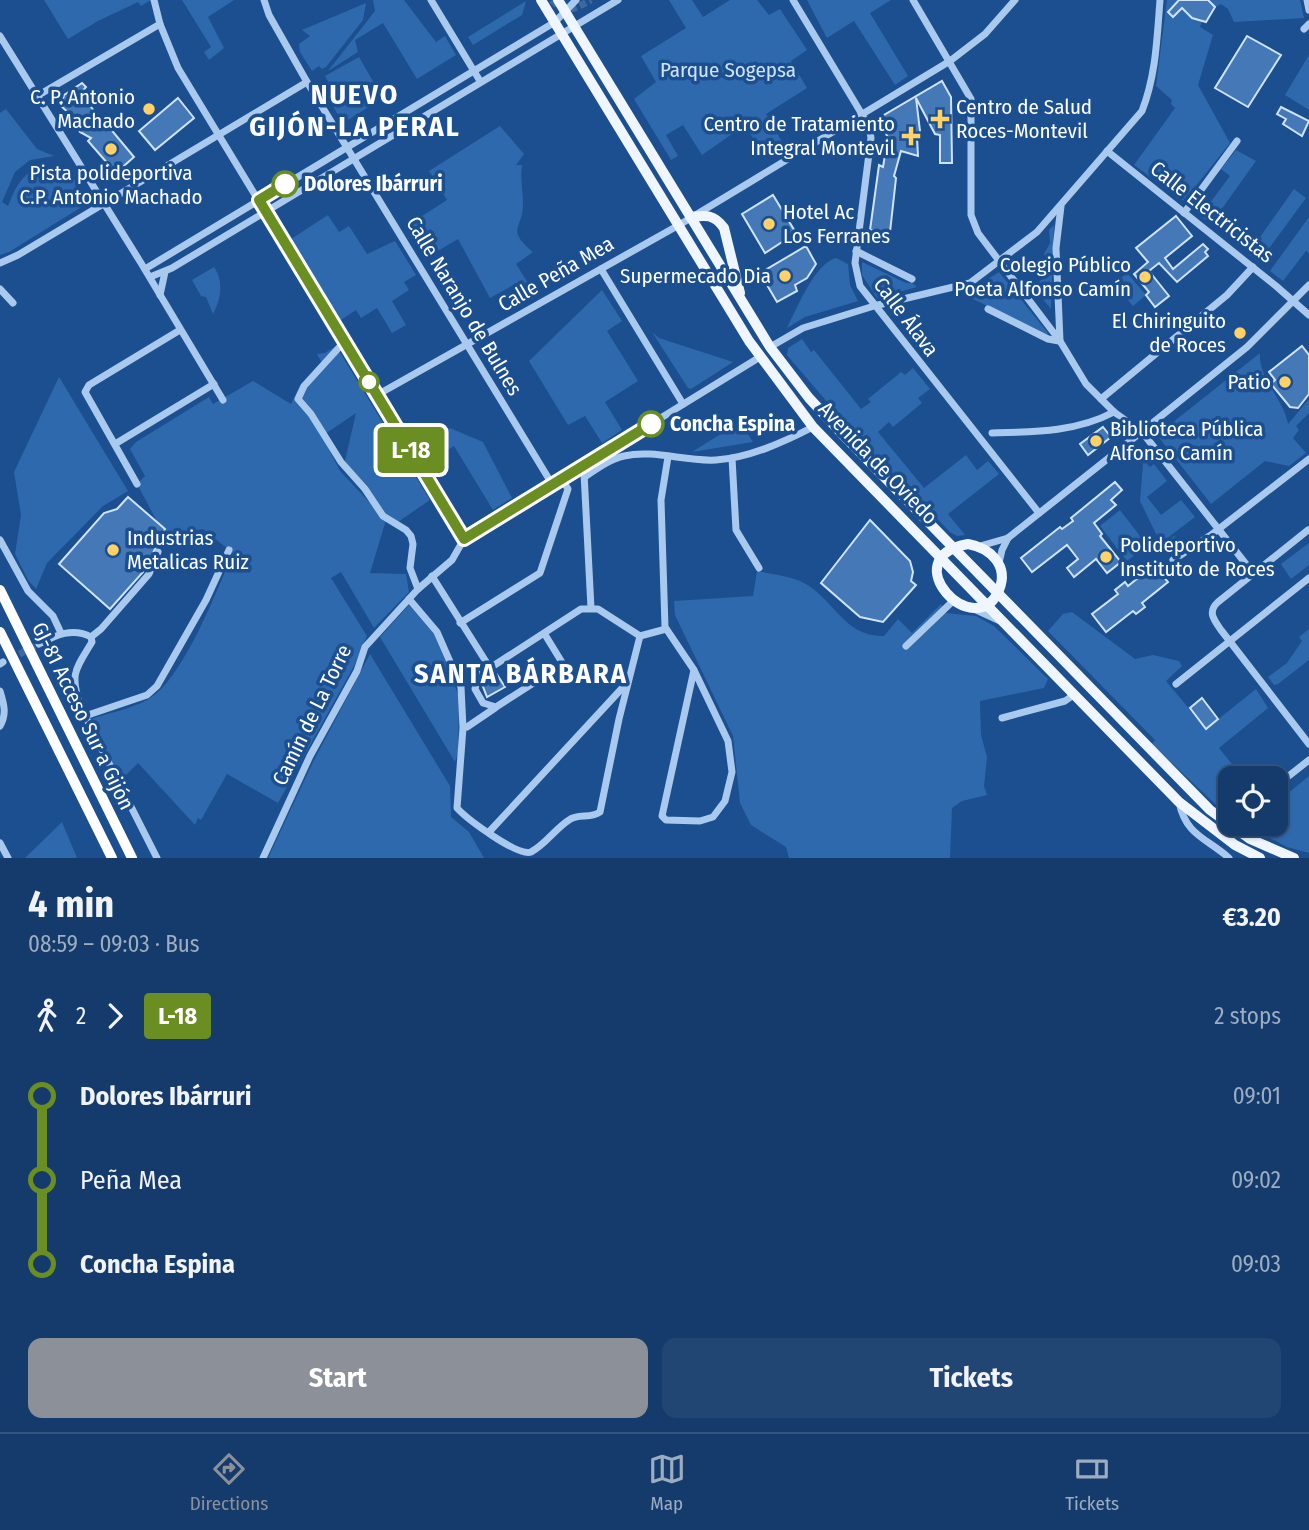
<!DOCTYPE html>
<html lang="en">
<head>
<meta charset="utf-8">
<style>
	body { margin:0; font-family:"Fira Sans Condensed",sans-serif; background:#214673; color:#f1f3f6; height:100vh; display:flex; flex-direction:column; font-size:26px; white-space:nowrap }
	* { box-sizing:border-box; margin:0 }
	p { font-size:23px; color:#9dadc1 }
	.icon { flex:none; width:38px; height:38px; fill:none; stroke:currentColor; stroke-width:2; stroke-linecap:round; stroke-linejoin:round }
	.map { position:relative; height:858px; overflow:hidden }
	.details { display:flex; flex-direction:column; background:#143b6b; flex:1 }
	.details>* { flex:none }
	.badge { padding:0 14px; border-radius:5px; font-size:24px; line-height:46px }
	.controls { position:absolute; left:1218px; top:766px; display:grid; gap:14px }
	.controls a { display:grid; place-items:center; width:70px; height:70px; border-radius:14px; background:#143b6b; box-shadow:0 2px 5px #0004,0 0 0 2px #33557e; font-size:35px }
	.map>.badge { position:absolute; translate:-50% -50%; box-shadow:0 0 0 4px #fff }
	.legs { display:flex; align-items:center; gap:10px; height:77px; padding:0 28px; font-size:23px }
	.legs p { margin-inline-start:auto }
	.head { display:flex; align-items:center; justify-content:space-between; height:119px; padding:0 28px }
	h1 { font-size:38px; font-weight:700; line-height:52px }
	.cta { display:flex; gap:14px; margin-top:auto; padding:14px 28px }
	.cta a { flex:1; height:80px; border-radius:14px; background:#8c9099; color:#fff; font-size:28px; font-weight:700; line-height:80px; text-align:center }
	.cta a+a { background:#214673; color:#f1f3f6 }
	ul { padding:0 28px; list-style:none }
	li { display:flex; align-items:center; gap:24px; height:84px; font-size:26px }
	li i { display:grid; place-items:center; width:10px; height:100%; margin:0 9px; background:currentColor }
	li i::after { content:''; width:18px; height:18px; margin:-9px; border:5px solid; border-radius:50%; background:#143b6b }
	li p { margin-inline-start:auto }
	li:first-child i { background:linear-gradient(#0000 50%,currentColor 0) }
	li:last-child i { background:linear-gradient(currentColor 50%,#0000 0) }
	.tabs { display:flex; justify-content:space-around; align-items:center; height:98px; border-top:2px solid #33557e; background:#143b6b; font-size:19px; color:#9dadc1 }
	.tabs a { display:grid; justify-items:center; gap:4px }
	.tabs .selected { color:#8c9099 }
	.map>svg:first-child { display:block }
</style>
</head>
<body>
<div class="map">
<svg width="1309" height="858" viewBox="0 0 1309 858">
	<rect width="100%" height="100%" fill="#1b4f8f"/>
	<g fill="#2e69ad">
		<path d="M 44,0 L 151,0 L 141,6 L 138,2 L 98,21 L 68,39 Z"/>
		<path d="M 182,0 L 234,0 L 208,17 L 224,48 L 209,60 L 204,52 L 211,47 Z"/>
		<path d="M 373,0 L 404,0 L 436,42 L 445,36 L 456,55 L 417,79 L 383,23 L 355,40 L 358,52 L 328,71 L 375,11 Z"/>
		<path d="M 669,0 L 692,0 L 703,17 L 730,0 L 757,0 L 769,15 L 780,9 L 807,50 L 791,61 L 807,88 L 766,114 L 785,147 L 765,158 L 745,125 L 702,155 L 683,125 L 666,135 L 678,156 L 671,160 L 634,99 L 656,82 L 641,56 L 686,28 Z"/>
		<path d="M 807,0 L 891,0 L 870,13 L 908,76 L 895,85 L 854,21 L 827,38 Z"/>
		<path d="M 1167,0 L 1179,0 L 1169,12 L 1174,17 L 1182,8 L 1192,18 L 1202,21 L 1200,27 L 1213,35 L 1198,85 L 1230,143 L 1184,201 L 1134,165 L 1175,108 L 1171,104 L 1172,100 L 1156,86 Z"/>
		<path d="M 1208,0 L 1300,0 L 1304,18 L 1234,22 L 1228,9 L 1221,4 L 1215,7 Z"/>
		<path d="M 526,1 L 522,15 L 473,45 L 468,37 Z"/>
		<path d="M 366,3 L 363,20 L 326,67 L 322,69 L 319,66 L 312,71 L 300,52 L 299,44 L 310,36 L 302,30 Z"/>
		<path d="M 1309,55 L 1309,110 L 1285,95 Z"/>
		<path d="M 359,57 L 381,95 L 380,100 L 343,123 L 322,88 L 329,83 L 325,76 Z"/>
		<path d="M 6,109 L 37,149 L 54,156 L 30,160 L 15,172 L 2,202 L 8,206 C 22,170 33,163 70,172 L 88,203 L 9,252 L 0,255 L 0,113 Z"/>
		<path d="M 500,126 L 524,154 L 516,165 L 522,165 C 520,179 523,190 523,204 C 523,229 505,229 533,252 L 516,264 L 535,294 L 527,299 L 517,283 L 490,298 L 458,239 L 426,258 L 405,227 L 447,200 L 429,171 Z"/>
		<path d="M 1236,150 L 1256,161 L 1211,224 L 1200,216 L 1230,176 L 1221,169 Z"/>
		<path d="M 1294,189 L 1306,198 L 1259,262 L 1248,254 Z"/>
		<path d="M 328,215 L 339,232 L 349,226 L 367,254 L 395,241 L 416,275 L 404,282 L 409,290 L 392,301 L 406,325 L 392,333 L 377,308 L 361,318 L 356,310 L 341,320 L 291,239 Z"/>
		<path d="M 1309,217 L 1309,253 L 1306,251 L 1283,281 L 1270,271 Z"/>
		<path d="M 1054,225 L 1051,309 L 1033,287 L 1046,276 L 1038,265 L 1046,258 L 1044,254 L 1050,243 L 1049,230 Z"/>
		<path d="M 836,258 L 848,264 L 850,285 L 858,301 L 805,317 L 787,328 C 796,310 815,263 836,258 Z"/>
		<path d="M 862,262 L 906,283 L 912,283 L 917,287 L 877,298 L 862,275 Z"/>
		<path d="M 214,267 C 224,281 221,300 213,314 L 206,297 L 201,296 L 192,280 Z"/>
		<path d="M 999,272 L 1048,333 L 1047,334 L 964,295 Z"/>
		<path d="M 1127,273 L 1146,295 L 1133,306 L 1114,284 Z"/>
		<path d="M 602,290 L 622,321 L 607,331 L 638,381 L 605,402 L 622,430 L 602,443 L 585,416 L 568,425 L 529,361 Z"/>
		<path d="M 652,332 L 659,338 L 733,362 L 691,389 L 688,388 Z"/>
		<path d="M 802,339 L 811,352 L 814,350 L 861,409 L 871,402 L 868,399 L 901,372 L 905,375 L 913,368 L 930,389 L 918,398 L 922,403 L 893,427 L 889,422 L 878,432 L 924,488 L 966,455 L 977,470 L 988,461 L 999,474 L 948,514 L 965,535 L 957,536 L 950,532 L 851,430 L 787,355 L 788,348 Z"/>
		<path d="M 336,346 L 430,500 L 398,522 L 382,512 L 345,461 L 356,413 L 322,436 L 340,471 L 386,520 L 370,573 L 406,574 L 409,592 L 374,628 L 341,572 L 331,578 L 367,636 L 354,666 L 278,803 L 227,774 L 201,820 L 198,818 L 195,825 L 138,763 L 121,780 L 91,719 C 109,713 130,709 147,700 C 182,682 217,590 233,553 L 203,529 L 162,536 L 164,528 L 158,523 L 137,484 L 145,476 L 130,449 L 136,442 L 209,397 L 213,404 L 253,381 L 291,404 L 300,386 L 322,363 L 317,354 L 325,353 Z"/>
		<path d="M 1260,353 C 1258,379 1284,399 1288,424 L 1309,399 L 1309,413 L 1296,426 L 1299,430 L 1293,438 L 1306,453 L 1289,466 L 1265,461 L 1211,504 L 1157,435 Z"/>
		<path d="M 59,377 L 128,491 L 103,506 L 47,563 L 36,589 L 28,580 L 15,554 L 21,515 L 14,472 Z"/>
		<path d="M 740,422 L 753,442 L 692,452 Z"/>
		<path d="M 450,428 L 483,442 L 512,498 L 493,510 L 454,446 L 430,461 L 422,445 Z"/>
		<path d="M 1144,452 L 1151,460 L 1147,464 L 1150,467 L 1154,464 L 1167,481 L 1147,497 L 1161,515 L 1181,500 L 1195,517 L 1166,539 L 1167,541 L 1174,536 L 1176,538 L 1169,544 L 1175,551 L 1170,555 L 1160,542 L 1140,501 Z"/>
		<path d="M 1120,510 L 1147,545 L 1127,561 L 1100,526 Z"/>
		<path d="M 1309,543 L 1309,565 L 1291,579 L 1281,564 Z"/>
		<path d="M 757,571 C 771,574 791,576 804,583 C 834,599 844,637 884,636 L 898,619 L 912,633 L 941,604 L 946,613 L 976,616 L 994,626 L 1048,679 L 1044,688 L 980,701 L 981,735 L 987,757 L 984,786 L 987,795 L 962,801 L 952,808 L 950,858 L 789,858 L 786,847 L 751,825 L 740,803 L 733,736 L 675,615 L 674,601 L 753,596 Z"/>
		<path d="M 409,605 L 435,635 L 459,697 L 458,753 L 455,762 L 380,637 Z"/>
		<path d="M 1072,612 L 1135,659 L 1153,655 L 1179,661 L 1182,666 L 1166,681 L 1206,729 L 1256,689 L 1268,708 L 1219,748 L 1244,779 L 1230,779 L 1230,818 L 1152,744 L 1155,740 L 1048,631 L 1063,614 Z"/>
		<path d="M 1309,629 L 1309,660 L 1278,684 L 1274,685 L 1268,677 L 1287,663 L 1302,641 L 1299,637 Z"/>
		<path d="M 370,654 L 450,786 L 451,817 L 469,832 L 484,858 L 268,858 L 312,764 Z"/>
		<path d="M 1309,776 L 1309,853 L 1287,847 L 1243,824 L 1276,824 L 1276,794 L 1281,790 L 1287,794 Z"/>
		<path d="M 62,822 L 77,858 L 25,858 Z"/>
	</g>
	<g fill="#4478b7" stroke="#cfe3fa" stroke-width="2">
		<path d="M 1179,0 L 1208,0 L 1215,7 L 1206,22 L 1192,18 L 1182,8 L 1173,17 L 1168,12 Z"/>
		<path d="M 1247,36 L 1281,55 L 1248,107 L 1215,88 Z"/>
		<path d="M 942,81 L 951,97 L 952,163 L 940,163 L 940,135 L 935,134 L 916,98 L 920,131 L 917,137 L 918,156 L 901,151 L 894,176 L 896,178 L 890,232 L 870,230 L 879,165 L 883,167 L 888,138 L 879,118 Z"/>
		<path d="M 82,83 L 86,87 L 81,93 L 89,92 L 87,101 L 96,114 L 104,117 L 103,120 L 134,157 L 116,173 L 88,141 L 91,138 L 80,132 L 72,116 L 61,106 L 64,95 Z"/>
		<path d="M 178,98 L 194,118 L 155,150 L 139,131 Z"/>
		<path d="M 1281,107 L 1309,121 L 1302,136 L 1283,124 L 1286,119 L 1277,114 Z"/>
		<path d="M 773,195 L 796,233 L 765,253 L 742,214 Z"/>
		<path d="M 1176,216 L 1192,236 L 1165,258 L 1173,269 L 1203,244 L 1208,249 L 1205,252 L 1208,256 L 1177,282 L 1159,263 L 1149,271 L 1169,296 L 1155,307 L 1146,295 L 1149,292 L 1134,274 L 1148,262 L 1136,248 Z"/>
		<path d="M 806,246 L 816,264 L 807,278 L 795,285 L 797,291 L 777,302 L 760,273 Z"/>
		<path d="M 1302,346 L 1309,355 L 1309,394 L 1298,408 L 1290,407 L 1271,384 L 1275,380 L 1269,372 Z"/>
		<path d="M 1103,427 L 1111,437 L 1088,455 L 1080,444 Z"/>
		<path d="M 1115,482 L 1122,490 L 1111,500 L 1116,505 L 1094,523 L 1102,534 L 1100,536 L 1121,562 L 1107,573 L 1096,559 L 1074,577 L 1067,568 L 1078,559 L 1067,545 L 1032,572 L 1021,558 L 1060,527 L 1062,529 L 1073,521 L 1071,518 Z"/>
		<path d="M 128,497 L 165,529 L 144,571 L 110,609 L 59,564 L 104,513 L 117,509 Z"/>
		<path d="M 870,520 L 910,561 L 913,572 L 911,581 L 916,585 L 883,622 L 860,617 L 821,583 Z"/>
		<path d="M 1154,565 L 1168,582 L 1142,603 L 1145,607 L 1136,614 L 1133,611 L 1106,632 L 1092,614 L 1118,594 L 1115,590 L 1125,582 L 1128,586 Z"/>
		<path d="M 496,673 L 505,687 L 487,697 L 482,684 Z"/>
		<path d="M 1202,698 L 1218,719 L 1206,729 L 1190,708 Z"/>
	</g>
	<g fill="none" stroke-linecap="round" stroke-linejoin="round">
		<g stroke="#3d69a0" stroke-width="7" stroke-dasharray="7 3.5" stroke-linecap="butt">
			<path d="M 552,0 C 565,16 576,8 591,0"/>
			<path d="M 10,659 L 39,644"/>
		</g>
		<g stroke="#a9c9ee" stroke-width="7">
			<path d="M 154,0 L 160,24 L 178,68 L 464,539"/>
			<path d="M 264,0 L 269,15 L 307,82 L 552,484"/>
			<path d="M 431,0 L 480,81"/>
			<path d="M 793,0 L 869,126 L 871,138 L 855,263 L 860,286 L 1039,513"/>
			<path d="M 913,0 L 971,99 L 971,215 L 978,233 L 1060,341 L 1086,384 L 1114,412 L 1142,432 L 1253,573"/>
			<path d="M 1307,0 L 1309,10"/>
			<path d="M 1304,29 L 1309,24"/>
			<path d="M 0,36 L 141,263 L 223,400"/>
			<path d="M 37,96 L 160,24"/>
			<path d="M 1107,151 L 1276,286 L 1309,315"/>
			<path d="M 1184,213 L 1237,141"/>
			<path d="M 856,251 L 912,279"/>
			<path d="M 0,263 L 18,255 L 307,82"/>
			<path d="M 145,269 L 555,22 L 576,0"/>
			<path d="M 601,269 L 683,404"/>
			<path d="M 150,277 L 172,268 L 618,0"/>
			<path d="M 0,289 L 13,303"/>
			<path d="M 160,295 L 165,272"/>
			<path d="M 988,309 L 1048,339 L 1059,341"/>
			<path d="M 1060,341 L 1056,248 L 1061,206"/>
			<path d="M 344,342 L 304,386 L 298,399 L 311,414 L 341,462 L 365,489 L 383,516 L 406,530 L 411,536 L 413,544 L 410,568 L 418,589"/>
			<path d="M 770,347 L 803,328 L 874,306 L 970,283 L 1037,232 L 1142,111 C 1156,75 1157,38 1160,0"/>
			<path d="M 377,395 L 679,225 L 950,61 L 985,34 L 1015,0"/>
			<path d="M 1101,399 L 1227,295 L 1253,267"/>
			<path d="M 992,433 C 1035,432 1076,432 1114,412"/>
			<path d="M 115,444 L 214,384"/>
			<path d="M 668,457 L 661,500 L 665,627 L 694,670 L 728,741 L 732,772 L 725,801 L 713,817 L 700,821 L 666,820 L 662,816 L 694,670"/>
			<path d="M 732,458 L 736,530 L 759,568"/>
			<path d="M 584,473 L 591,608"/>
			<path d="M 586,476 C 598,468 610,459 624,456 C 653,449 686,462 716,460 C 749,458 784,442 813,427"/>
			<path d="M 137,484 L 85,392 L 89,385 L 180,330"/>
			<path d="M 1308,530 L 1218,602 C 1207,612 1214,620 1221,630 L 1309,744"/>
			<path d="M 0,540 L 28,591 L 53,616 L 61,633"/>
			<path d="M 980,546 L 1008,538 L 1125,445 L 1247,347 L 1309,285"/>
			<path d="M 1173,560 L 1211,535 L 1309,459"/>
			<path d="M 999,563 L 1002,550 L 1008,538"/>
			<path d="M 432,576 L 490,668"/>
			<path d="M 409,599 L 437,632 L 461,687 L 463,728 L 457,808 C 467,819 518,857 531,852 C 545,845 556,828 569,820 C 578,813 591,819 600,812 L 619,719 L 640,636"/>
			<path d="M 974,609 L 998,620"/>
			<path d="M 460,623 L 540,573 L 568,489 L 562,479"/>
			<path d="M 544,633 L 563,664 L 496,707 L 483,703 L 475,689 L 478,676 L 490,668 L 581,609 L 598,609 L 640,636 L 666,629"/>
			<path d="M 91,637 L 101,629 L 149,574 L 158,552"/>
			<path d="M 39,644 C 56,635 73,627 91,637 L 92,642 C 75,670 70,673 80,706 L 157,858"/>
			<path d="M 906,646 L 953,601"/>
			<path d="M 0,664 L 3,662"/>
			<path d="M 1176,684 L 1309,578"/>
			<path d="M 0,691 C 4,704 7,714 0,726"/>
			<path d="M 85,716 L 147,695 L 157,686 L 206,600 L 229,550"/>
			<path d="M 1002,718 L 1065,701 L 1075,694"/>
			<path d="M 467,727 L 495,708"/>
			<path d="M 1276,786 L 1309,760"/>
			<path d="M 1179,802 C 1186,836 1207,838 1229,858"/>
			<path d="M 489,832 L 626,684"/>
			<path d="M 0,843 L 8,858"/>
			<path d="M 263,858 L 310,756 L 357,671 L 365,647 L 418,589 L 452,560 L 464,539 L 760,357"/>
		</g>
		<g stroke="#f0f6ff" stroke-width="10">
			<path d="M 541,0 L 749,341 L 813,427 L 1179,802 L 1235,845 L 1260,858"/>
			<path d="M 558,0 L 770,347 L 809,398 L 847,439 L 1210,810 L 1250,839 L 1294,858"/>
			<path d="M 690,217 C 706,215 714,214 724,228 L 740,293"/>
			<path d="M 968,544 C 991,548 1009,566 999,590 C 976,645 892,558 968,544 Z"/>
		</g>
		<g stroke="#fff" stroke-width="10">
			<path d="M 0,590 L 132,858"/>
			<path d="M 0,632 L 112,858"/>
		</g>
	</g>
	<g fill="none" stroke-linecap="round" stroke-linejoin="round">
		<defs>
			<path id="line-1" d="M 285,184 L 259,200 L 464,539 L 651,424"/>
		</defs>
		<use href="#line-1" stroke="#fff" stroke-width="16"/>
		<use href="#line-1" stroke="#6b8e23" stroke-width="10"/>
	</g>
	<g fill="#ffd166" stroke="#1b4f8f" stroke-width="2.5">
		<circle cx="149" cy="109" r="7"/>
		<path d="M936.5 108.5h7v7h7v7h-7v7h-7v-7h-7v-7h7z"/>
		<path d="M907.5 125.5h7v7h7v7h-7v7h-7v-7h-7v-7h7z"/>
		<circle cx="111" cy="149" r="7"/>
		<circle cx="769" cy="224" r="7"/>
		<circle cx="785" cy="276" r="7"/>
		<circle cx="1145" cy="277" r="7"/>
		<circle cx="1240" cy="333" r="7"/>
		<circle cx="1285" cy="382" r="7"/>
		<circle cx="1096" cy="441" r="7"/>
		<circle cx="113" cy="550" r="7"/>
		<circle cx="1106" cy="557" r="7"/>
	</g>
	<g fill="#fff" stroke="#6b8e23" stroke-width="3.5">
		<circle cx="285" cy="184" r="12"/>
		<circle cx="369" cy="382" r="9"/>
		<circle cx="651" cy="424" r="12"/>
	</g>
	<g text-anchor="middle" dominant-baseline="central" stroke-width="7" stroke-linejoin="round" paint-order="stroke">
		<g font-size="21" fill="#cfe3fa" stroke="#1b4f8f">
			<text x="728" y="70">Parque Sogepsa</text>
		</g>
		<g font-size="21" fill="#fff" stroke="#1b4f8f" text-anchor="end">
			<text x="135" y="97">C. P. Antonio<tspan x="135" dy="24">Machado</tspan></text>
			<text x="956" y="107" text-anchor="start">Centro de Salud<tspan x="956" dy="24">Roces-Montevil</tspan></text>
			<text x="895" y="124">Centro de Tratamiento<tspan x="895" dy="24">Integral Montevil</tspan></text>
			<text x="111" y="173" text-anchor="middle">Pista polideportiva<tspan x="111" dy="24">C.P. Antonio Machado</tspan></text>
			<text x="783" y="212" text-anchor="start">Hotel Ac<tspan x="783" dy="24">Los Ferranes</tspan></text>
			<text x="1131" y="265">Colegio Público<tspan x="1131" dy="24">Poeta Alfonso Camín</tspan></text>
			<text x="771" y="276">Supermecado Dia</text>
			<text x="1226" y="321">El Chiringuito<tspan x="1226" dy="24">de Roces</tspan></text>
			<text x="1271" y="382">Patio</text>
			<text x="1110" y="429" text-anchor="start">Biblioteca Pública<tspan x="1110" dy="24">Alfonso Camín</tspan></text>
			<text x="127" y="538" text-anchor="start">Industrias<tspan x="127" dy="24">Metalicas Ruiz</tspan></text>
			<text x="1120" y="545" text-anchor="start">Polideportivo<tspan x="1120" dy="24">Instituto de Roces</tspan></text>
		</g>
		<g font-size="21" font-weight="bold" fill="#fff" stroke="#1b4f8f" text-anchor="start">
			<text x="304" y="184">Dolores Ibárruri</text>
			<text x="670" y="424">Concha Espina</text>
		</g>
		<g font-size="21" fill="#fff" stroke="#1b4f8f">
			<text transform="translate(1212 212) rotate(38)">Calle Electricistas</text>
			<text transform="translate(556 274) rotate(-30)">Calle Peña Mea</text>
			<text transform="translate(464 306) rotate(59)">Calle Naranjo de Bulnes</text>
			<text transform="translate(906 317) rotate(53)">Calle Álava</text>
			<text transform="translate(878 463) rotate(46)">Avenida de Oviedo</text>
			<text transform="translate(312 715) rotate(-64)">Camín de La Torre</text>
			<text transform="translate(83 716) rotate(64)">GJ-81 Acceso Sur a Gijón</text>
		</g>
		<g font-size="28" font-weight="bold" letter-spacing="2" fill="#fff" stroke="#1b4f8f">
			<text x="355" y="94">NUEVO<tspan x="355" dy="32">GIJÓN-LA PERAL</tspan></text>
			<text x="521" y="673">SANTA BÁRBARA</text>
		</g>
	</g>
</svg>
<div class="controls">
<a><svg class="icon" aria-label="locate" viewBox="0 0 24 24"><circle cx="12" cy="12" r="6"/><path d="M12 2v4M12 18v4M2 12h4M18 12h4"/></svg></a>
</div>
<b class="badge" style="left:411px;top:450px;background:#6b8e23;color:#fff">L-18</b>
</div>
<section class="details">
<div class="head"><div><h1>4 min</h1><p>08:59 – 09:03 · Bus</p></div><b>€3.20</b></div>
<div class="legs"><svg class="icon" aria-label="walk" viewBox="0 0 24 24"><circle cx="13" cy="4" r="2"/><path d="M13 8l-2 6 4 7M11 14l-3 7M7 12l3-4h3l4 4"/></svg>2<svg class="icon" aria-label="forward" viewBox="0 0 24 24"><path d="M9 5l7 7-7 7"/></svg><b class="badge" style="background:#6b8e23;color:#fff">L-18</b><p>2 stops</p></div>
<ul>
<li><i style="color:#6b8e23"></i><b>Dolores Ibárruri</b><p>09:01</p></li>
<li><i style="color:#6b8e23"></i><span>Peña Mea</span><p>09:02</p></li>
<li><i style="color:#6b8e23"></i><b>Concha Espina</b><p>09:03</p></li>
</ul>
<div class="cta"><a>Start</a><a>Tickets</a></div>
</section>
<nav class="tabs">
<a class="selected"><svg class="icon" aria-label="directions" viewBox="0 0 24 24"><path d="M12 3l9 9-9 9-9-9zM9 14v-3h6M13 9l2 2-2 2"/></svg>Directions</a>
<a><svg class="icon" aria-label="map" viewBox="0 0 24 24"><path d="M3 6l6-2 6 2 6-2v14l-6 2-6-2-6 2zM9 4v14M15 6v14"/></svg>Map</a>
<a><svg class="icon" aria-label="tickets" viewBox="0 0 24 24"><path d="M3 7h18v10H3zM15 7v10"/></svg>Tickets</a>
</nav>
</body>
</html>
